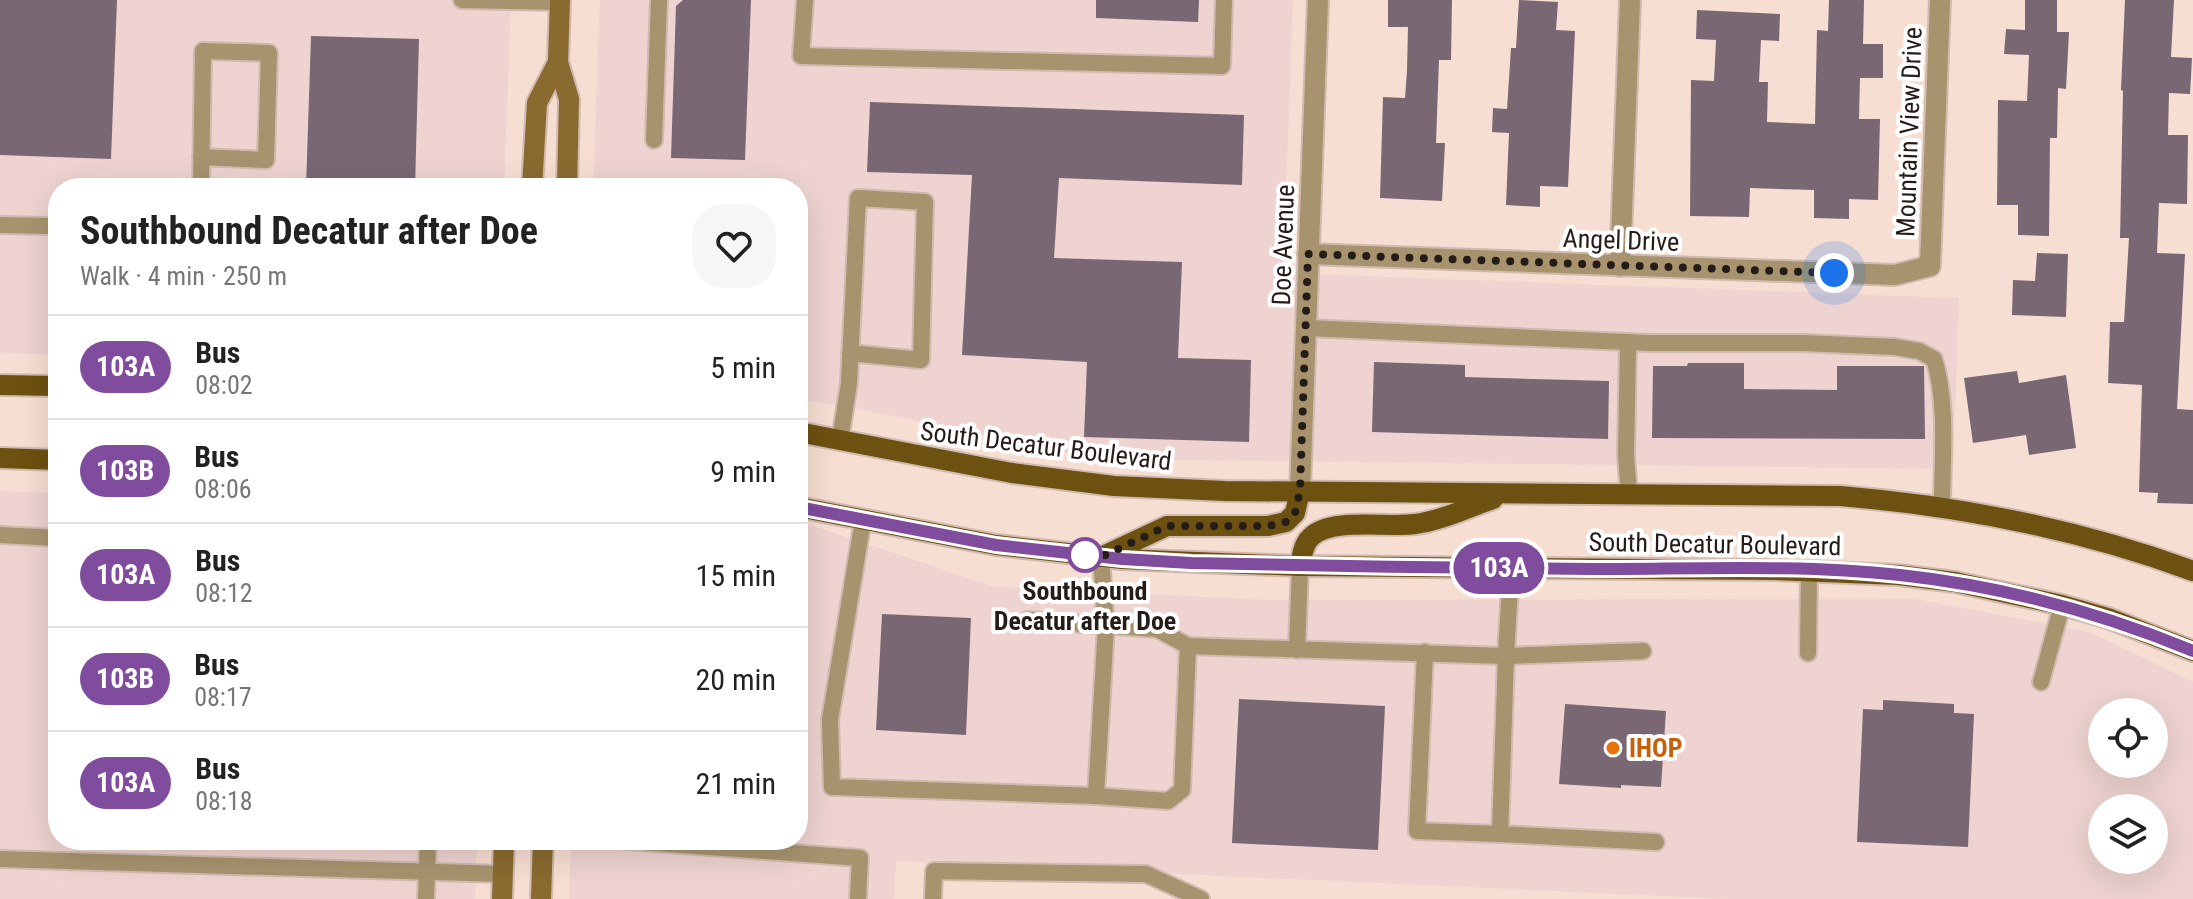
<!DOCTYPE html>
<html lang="en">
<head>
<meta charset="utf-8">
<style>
	body { margin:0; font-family:"Roboto Condensed",sans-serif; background:#f6f6f6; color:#222; height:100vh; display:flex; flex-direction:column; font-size:30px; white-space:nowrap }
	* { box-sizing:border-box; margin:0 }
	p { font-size:26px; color:#767676 }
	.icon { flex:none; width:44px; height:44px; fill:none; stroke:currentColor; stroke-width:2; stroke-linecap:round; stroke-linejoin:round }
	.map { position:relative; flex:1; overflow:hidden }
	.side { position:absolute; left:48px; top:178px; width:760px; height:672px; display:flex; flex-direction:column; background:#fff; border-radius:32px; box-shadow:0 8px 32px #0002 }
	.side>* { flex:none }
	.badge { padding:0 16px; border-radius:26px; font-size:28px; line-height:52px }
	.buttons { position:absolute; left:2088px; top:698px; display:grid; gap:16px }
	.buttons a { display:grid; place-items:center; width:80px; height:80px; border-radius:50%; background:#fff; box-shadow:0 8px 32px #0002; font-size:40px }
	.you { position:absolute; width:40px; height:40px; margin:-20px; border:6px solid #fff; border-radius:50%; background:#1a73e8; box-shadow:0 0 0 12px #1a73e833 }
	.map>.badge { position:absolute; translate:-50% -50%; box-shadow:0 0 0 4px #fff }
	.round { display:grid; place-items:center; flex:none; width:84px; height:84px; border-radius:32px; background:#f6f6f6 }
	.head { display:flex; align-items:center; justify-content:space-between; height:136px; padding:0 32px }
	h1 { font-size:38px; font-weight:700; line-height:60px }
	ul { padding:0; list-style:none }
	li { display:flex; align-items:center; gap:24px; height:104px; padding:0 32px; border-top:2px solid #e0e0e0 }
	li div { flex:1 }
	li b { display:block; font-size:30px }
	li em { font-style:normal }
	li .badge { min-width:88px; font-weight:700; text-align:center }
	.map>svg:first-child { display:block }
</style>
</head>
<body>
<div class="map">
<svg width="2193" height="899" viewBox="0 0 2193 899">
	<rect width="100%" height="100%" fill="#f7ded2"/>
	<g fill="#eed3d0" fill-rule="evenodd">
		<path d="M 0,0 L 511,0 L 504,188 L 58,188 L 58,355 L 0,353 Z"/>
		<path d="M 600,0 L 1293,0 L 1283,273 L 1959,298 L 1953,469 L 1100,459 L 845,406 L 798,400 L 798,188 L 593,188 Z"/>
		<path d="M 0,491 L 58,493 L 58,840 L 477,840 L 475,899 L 0,899 Z"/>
		<path d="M 798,521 L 995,587 L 1273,600 L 1916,599 L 2090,632 L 2193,682 L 2193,899 L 1729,899 L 896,861 L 894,899 L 569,899 L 571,840 L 798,840 ZM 2102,712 L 2154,712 L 2154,764 L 2102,764 ZM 2102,808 L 2154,808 L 2154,860 L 2102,860 Z"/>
	</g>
	<g fill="#7a6774">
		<path d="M 0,0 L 117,0 L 111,159 L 0,155 Z"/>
		<path d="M 683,0 L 751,0 L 745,160 L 671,158 L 676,6 Z"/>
		<path d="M 1096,0 L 1199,0 L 1198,22 L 1096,18 Z"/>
		<path d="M 1388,0 L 1452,0 L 1451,60 L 1439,60 L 1436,143 L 1445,143 L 1442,201 L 1380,198 L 1383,97 L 1405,98 L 1407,71 L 1408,27 L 1388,27 Z"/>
		<path d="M 1519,0 L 1558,2 L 1556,30 L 1575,31 L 1568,187 L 1540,186 L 1540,207 L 1506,205 L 1509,133 L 1492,132 L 1493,108 L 1507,109 L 1511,48 L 1516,48 Z"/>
		<path d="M 1829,0 L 1864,0 L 1863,44 L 1883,44 L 1883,78 L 1860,78 L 1859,119 L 1880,119 L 1878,200 L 1849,199 L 1849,219 L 1814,218 L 1814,190 L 1750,188 L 1749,217 L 1690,216 L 1691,80 L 1714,81 L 1716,40 L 1696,39 L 1697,10 L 1780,14 L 1779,41 L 1761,40 L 1759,82 L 1768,82 L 1767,122 L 1815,124 L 1817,30 L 1828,31 Z"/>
		<path d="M 2025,0 L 2057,0 L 2057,32 L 2069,32 L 2066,89 L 2058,88 L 2057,138 L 2050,138 L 2049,236 L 2018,235 L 2018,205 L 1997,205 L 1998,100 L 2027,101 L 2029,55 L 2004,54 L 2006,29 L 2025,30 Z"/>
		<path d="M 2125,0 L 2174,0 L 2171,57 L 2192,58 L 2190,94 L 2169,93 L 2168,135 L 2188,135 L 2187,204 L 2159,203 L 2157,253 L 2185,254 L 2177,409 L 2193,410 L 2193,504 L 2157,503 L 2158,493 L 2139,492 L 2142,385 L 2108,383 L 2110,322 L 2124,322 L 2129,238 L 2120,238 L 2123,91 L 2121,90 Z"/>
		<path d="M 311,36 L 419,39 L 415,188 L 306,188 Z"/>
		<path d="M 870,102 L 1244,115 L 1242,185 L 1059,178 L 1054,258 L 1182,262 L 1178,358 L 1251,360 L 1249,442 L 1084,437 L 1087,362 L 962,355 L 972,175 L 867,172 Z"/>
		<path d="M 2037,253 L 2068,254 L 2066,317 L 2012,315 L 2013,280 L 2035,281 Z"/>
		<path d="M 1374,362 L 1465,365 L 1465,377 L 1609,381 L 1608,439 L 1372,432 Z"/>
		<path d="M 1688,363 L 1744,363 L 1744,389 L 1837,390 L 1837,366 L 1924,366 L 1925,439 L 1652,438 L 1653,366 L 1687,366 Z"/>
		<path d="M 2017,371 L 2019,383 L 2066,375 L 2076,448 L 2029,455 L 2026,435 L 1973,443 L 1964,378 Z"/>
		<path d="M 882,614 L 971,618 L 966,735 L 876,730 Z"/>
		<path d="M 1239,699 L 1385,706 L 1378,850 L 1232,843 Z"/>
		<path d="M 1883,700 L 1954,704 L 1954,713 L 1974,714 L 1968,847 L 1857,842 L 1863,709 L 1883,710 Z"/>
		<path d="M 1565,704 L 1666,711 L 1661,787 L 1621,785 L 1621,788 L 1559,784 Z"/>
	</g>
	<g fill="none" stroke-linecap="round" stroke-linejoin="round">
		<defs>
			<g id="service">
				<path d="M 462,0 L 560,2"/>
				<path d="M 805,0 L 801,56 L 1222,66 L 1224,0"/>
				<path d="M 654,140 L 659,0"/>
				<path d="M 201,188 L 203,51 L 269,53 L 266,160 L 201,157"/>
				<path d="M 0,225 L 50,226 L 58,230"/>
				<path d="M 1306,328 L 1649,343 L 1803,343 L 1895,347 L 1919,351 L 1934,359 C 1948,403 1942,461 1942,507"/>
				<path d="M 1628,343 L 1626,455 L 1629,494"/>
				<path d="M 840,440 L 849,383 L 858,198 L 925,202 L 921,360 L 850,353"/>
				<path d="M 863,520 L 830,720 L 832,787 L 1096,796 L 1106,626 L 1101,557"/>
				<path d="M 0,535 L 58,538"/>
				<path d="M 1511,568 L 1506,656 L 1500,834 L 1656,842"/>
				<path d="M 1028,620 L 1157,629 L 1188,646 L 1506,656 L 1643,651"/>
				<path d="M 1297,650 L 1300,566"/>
				<path d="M 1425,652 L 1417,831 L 1500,834"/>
				<path d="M 1808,653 L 1809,571"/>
				<path d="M 2041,682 L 2062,605"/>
				<path d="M 1096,796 L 1168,801 L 1182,790 L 1188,646"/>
				<path d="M 615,840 L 860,858 L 858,899"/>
				<path d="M 0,859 L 503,874"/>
				<path d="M 426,899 L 428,840"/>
				<path d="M 933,899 L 934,871 L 1146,874 L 1201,899"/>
			</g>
			<g id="minor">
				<path d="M 1308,254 L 1895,275 L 1930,266 L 1940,0"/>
				<path d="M 1620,266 L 1630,0"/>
				<path d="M 1300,491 L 1318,0"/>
			</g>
			<g id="secondary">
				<path d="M 560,0 L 558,62 L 569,99 L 567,188"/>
				<path d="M 532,188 L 537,103 L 558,62"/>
				<path d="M 502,899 L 504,840"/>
				<path d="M 541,899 L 543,840"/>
			</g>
			<g id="primary">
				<path d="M 0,385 L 58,386"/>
				<path d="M 798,432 L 1012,473 L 1114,486 L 1225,491 L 1840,496 C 1961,506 2079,529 2193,571"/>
				<path d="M 0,458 L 58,460"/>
				<path d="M 798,507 L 996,545 L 1122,559 L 1300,566 L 1775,570 L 1898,575 L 1955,582 L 2062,605 L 2108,618 L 2193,651"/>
				<path d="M 1101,557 L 1167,526 L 1268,526 L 1286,522 L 1295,513 L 1300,491"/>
				<path d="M 1300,566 C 1302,556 1303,544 1311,537 C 1331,517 1389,528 1415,524 C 1441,521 1469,507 1493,499"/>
			</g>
		</defs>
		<use href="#service" stroke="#d1bbb1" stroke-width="20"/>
		<use href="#minor" stroke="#d1bbb1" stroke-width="24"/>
		<use href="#secondary" stroke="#d1bbb1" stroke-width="24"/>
		<use href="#primary" stroke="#d1bbb1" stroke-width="24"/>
		<use href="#service" stroke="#a7936e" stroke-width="16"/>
		<use href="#minor" stroke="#a7936e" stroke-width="20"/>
		<use href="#secondary" stroke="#896b30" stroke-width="20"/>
		<use href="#primary" stroke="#6d5111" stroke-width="20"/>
	</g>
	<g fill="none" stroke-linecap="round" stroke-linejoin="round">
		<defs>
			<path id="line" d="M 798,507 L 996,545 L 1122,559 L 1191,563 C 1324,566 1458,568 1591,569 C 1694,569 1798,564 1900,575 C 2001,586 2099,612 2193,651"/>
		</defs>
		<use href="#line" stroke="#fff" stroke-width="18"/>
		<use href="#line" stroke="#804c9e" stroke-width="12"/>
		<path stroke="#251c18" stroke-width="8" stroke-dasharray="0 14.4" d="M 1085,555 L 1081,555 L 1101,557 L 1167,526 L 1268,526 L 1286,522 L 1295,513 L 1300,491 L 1308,254 L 1834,273"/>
	</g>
	<circle fill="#fff" stroke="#804c9e" stroke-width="4" cx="1085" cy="555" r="16"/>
	<circle fill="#e8710a" stroke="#fff" stroke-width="3" cx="1613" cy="748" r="8"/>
	<g text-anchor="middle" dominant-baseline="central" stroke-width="8" stroke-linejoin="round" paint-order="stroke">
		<g font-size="26" fill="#251c18" stroke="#fff">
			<text transform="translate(1909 132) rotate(-88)">Mountain View Drive</text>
			<text transform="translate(1621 240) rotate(2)">Angel Drive</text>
			<text transform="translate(1283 245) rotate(-88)">Doe Avenue</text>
			<text transform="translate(1046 446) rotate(7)">South Decatur Boulevard</text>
			<text transform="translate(1715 544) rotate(1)">South Decatur Boulevard</text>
		</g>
		<g font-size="26" font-weight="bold" fill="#251c18" stroke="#fff">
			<text x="1085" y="591">Southbound<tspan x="1085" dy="30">Decatur after Doe</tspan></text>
		</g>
		<g font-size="26" font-weight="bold" fill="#c56008" stroke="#fff" text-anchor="start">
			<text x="1629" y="748">IHOP</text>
		</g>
	</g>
</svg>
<div class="buttons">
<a><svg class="icon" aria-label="locate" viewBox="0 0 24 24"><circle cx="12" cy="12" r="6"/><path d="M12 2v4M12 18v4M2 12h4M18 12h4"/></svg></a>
<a><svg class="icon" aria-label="layers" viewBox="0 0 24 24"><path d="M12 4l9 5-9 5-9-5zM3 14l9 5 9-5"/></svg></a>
</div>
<div class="you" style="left:1834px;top:273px"></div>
<b class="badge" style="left:1499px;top:568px;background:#804c9e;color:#fff">103A</b>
<section class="side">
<div class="head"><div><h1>Southbound Decatur after Doe</h1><p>Walk · 4 min · 250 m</p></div><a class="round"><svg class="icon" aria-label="heart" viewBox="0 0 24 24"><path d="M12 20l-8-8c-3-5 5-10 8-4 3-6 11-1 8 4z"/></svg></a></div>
<ul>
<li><span class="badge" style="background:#804c9e;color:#fff">103A</span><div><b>Bus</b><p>08:02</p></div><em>5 min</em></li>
<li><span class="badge" style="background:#804c9e;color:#fff">103B</span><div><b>Bus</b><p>08:06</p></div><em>9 min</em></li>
<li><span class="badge" style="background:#804c9e;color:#fff">103A</span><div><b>Bus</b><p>08:12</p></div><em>15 min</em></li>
<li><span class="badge" style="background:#804c9e;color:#fff">103B</span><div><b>Bus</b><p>08:17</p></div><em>20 min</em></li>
<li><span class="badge" style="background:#804c9e;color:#fff">103A</span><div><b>Bus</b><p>08:18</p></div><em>21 min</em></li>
</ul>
</section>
</div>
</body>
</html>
